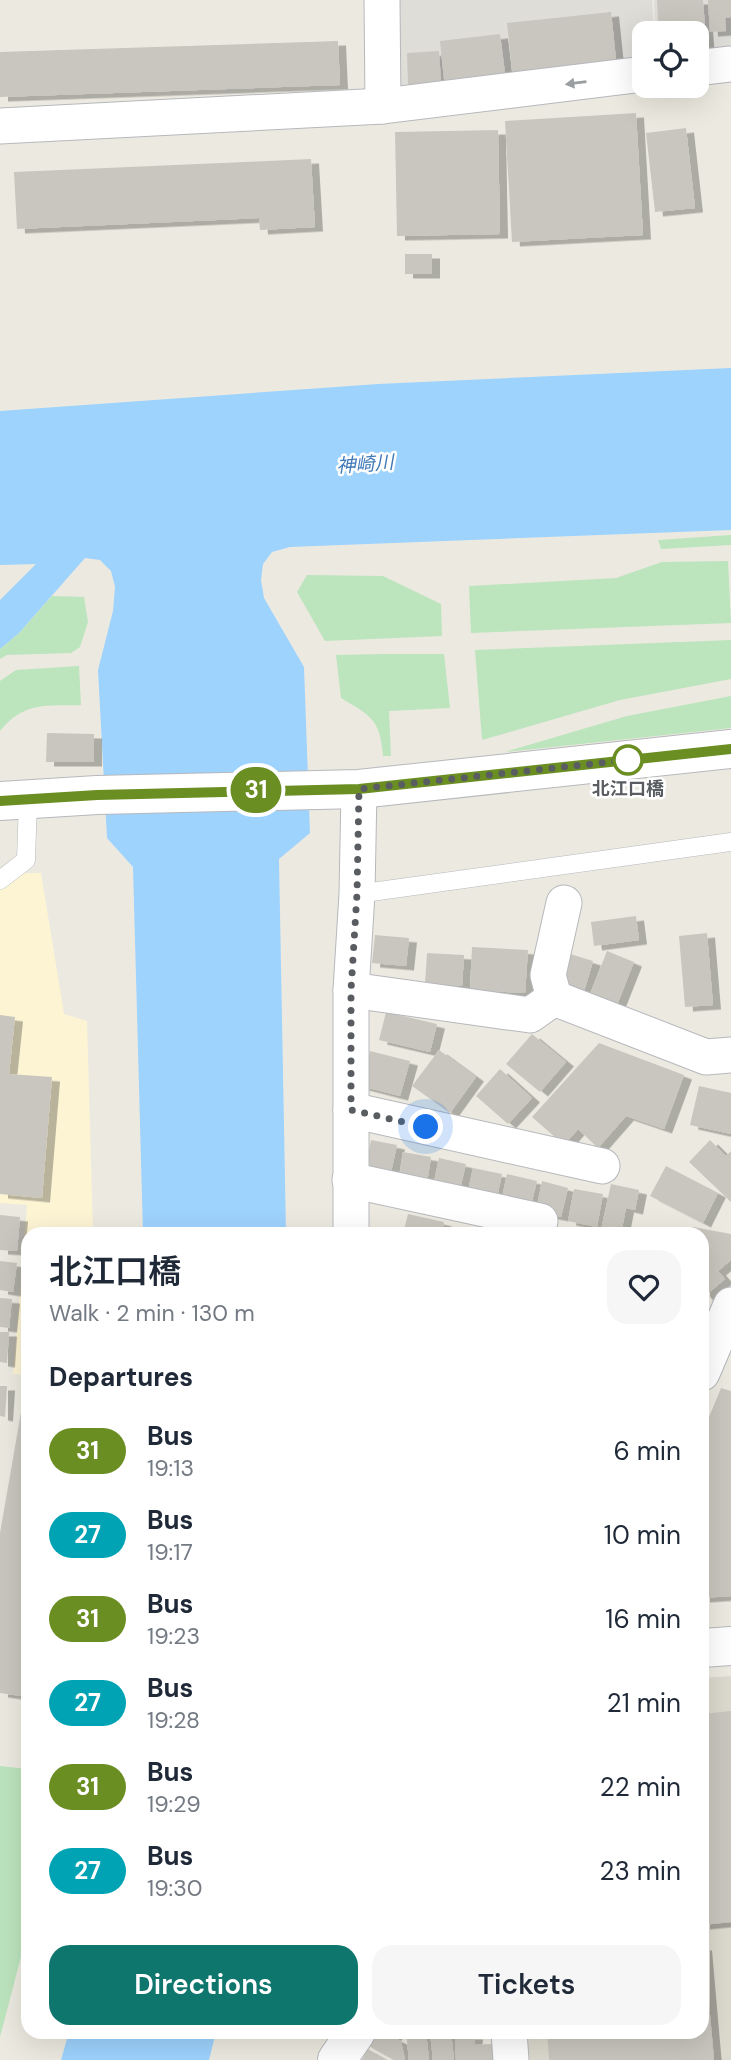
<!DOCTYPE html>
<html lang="en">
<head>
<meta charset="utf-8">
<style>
	body { margin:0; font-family:"DM Sans","Noto Sans JP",sans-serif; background:#f6f6f7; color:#1f2937; height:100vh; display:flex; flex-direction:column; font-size:26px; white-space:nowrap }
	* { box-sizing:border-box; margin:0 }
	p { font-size:23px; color:#747a83 }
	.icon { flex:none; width:38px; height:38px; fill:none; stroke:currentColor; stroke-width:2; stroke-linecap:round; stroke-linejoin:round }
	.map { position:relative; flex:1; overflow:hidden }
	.drawer { position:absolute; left:21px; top:1227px; width:688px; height:812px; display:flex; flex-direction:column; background:#fff; border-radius:21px; box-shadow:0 7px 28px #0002 }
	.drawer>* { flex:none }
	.badge { padding:0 14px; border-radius:23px; font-size:24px; line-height:46px }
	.tools { position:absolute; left:632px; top:21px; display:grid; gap:14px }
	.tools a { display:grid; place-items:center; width:77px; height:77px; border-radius:14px; background:#fff; box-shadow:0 7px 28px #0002; font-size:35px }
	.you { position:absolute; width:35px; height:35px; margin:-18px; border:5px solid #fff; border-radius:50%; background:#1a73e8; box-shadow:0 0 0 10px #1a73e833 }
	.map>.badge { position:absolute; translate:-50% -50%; box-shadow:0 0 0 4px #fff }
	h2 { padding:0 28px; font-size:26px; line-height:63px }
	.round { display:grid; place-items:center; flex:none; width:74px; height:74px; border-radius:21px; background:#f6f6f7 }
	.summary { display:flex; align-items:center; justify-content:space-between; height:119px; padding:0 28px }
	h1 { font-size:33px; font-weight:600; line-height:52px }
	.action { display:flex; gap:14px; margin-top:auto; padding:14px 28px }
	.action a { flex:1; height:80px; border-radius:21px; background:#0f766e; color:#fff; font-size:28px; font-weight:600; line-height:80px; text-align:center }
	.action a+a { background:#f6f6f7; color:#1f2937 }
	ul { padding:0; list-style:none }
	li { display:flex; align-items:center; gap:21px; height:84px; padding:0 28px }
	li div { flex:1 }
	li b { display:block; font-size:26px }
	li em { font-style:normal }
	li .badge { min-width:77px; font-weight:700; text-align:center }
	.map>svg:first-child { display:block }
</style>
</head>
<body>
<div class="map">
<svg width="731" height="2060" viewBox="0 0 731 2060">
	<defs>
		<filter id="shadow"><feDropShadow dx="8" dy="4.5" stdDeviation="0" flood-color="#0004"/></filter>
	</defs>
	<rect width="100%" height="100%" fill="#eceae0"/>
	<path fill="#fdf4d4" d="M 0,873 L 41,873 L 64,1014 L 87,1021 L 93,1234 L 28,1234 L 28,1375 L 13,1374 L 27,1205 L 0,1203 Z"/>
	<g fill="#dfddd8">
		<path d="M 400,0 L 652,0 L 654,33 L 644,33 L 644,67 L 400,92 Z"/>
		<path d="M 654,0 L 731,0 L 731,56 L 697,60 L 696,33 L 656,33 Z"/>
	</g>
	<path fill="#dcd9ce" d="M 731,1676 L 731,2060 L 523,2060 L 521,2032 L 702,2032 L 702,1678 Z"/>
	<g fill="#bce4bd">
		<path d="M 731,535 L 731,545 L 661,549 L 658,540 Z"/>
		<path d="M 728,561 L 731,623 L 471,633 L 469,586 L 616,578 L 662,562 Z"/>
		<path d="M 307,575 L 383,576 L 441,604 L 442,636 L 325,641 L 297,592 Z"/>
		<path d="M 52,596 L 84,597 L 88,622 L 80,647 L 71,653 L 7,655 L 0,659 L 0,649 L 19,633 Z"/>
		<path d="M 731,640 L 731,679 L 620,700 L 482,740 L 475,650 Z"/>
		<path d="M 386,654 L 444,654 L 450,708 L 389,711 L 391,756 L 383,756 C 380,719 371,716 341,698 L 336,655 Z"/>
		<path d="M 79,666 L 81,705 C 47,706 24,701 0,731 L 0,681 L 16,670 Z"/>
		<path d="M 731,696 L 731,728 L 505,752 L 627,716 Z"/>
		<path d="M 0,1766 L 28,1769 L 28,1930 L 0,2037 Z"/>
	</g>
	<g fill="#9ed3fe">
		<path d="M 731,368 L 731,530 L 290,547 L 272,552 L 263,564 L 261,580 L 264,598 L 304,667 L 310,833 L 279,859 L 286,1234 L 143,1234 L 133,867 L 107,838 L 98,670 L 113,611 L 115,587 L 111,571 L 100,560 L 85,558 L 19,633 L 0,649 L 0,600 L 36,564 L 0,565 L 0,411 L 378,384 Z"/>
		<path d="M 69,2032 L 216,2032 L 209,2060 L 61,2060 Z"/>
	</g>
	<g fill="#c9c6bf" filter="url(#shadow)">
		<path d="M 657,0 L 703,0 L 707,53 L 696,53 L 696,33 L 659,33 Z"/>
		<path d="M 708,0 L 731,0 L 731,17 L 725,18 L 726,31 L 710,32 Z"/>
		<path d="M 611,12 L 617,69 L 513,80 L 507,23 Z"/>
		<path d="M 500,34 L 506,81 L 445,88 L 440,41 Z"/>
		<path d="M 338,41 L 340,85 L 0,97 L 0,52 Z"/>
		<path d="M 439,51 L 441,83 L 408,85 L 407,53 Z"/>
		<path d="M 636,113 L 643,235 L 512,242 L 505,121 Z"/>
		<path d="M 686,128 L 695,208 L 655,212 L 646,133 Z"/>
		<path d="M 498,130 L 500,234 L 397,236 L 395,132 Z"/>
		<path d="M 311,159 L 315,227 L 260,230 L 259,218 L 17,229 L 14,172 Z"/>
		<rect x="405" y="254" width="27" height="20"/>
		<path d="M 47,733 L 94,734 L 94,762 L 46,762 Z"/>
		<path d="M 636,916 L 639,940 L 594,946 L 591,922 Z"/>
		<path d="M 707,933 L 713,1005 L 685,1007 L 679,936 Z"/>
		<path d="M 375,935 L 409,938 L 406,966 L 372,963 Z"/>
		<path d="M 472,947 L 528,950 L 525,993 L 470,990 Z"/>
		<path d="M 607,951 L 634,962 L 615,1010 L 588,999 Z"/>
		<path d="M 427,953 L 464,955 L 462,986 L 425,984 Z"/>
		<path d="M 567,953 L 593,961 L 583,995 L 567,990 L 560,978 Z"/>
		<path d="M 386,1012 L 437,1024 L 430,1052 L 379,1040 Z"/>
		<path d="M 0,1015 L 15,1017 L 9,1074 L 52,1077 L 42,1198 L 0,1194 Z"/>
		<path d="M 532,1034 L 566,1062 L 540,1092 L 506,1064 Z"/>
		<path d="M 599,1043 L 684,1075 L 664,1129 L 626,1116 L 598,1148 L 578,1129 L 564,1145 L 532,1117 Z"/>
		<path d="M 439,1050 L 476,1077 L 450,1113 L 412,1086 Z"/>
		<path d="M 370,1051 L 410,1061 L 400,1096 L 361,1086 Z"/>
		<path d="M 500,1069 L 532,1098 L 508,1124 L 476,1096 Z"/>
		<path d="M 699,1086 L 731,1093 L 731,1134 L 690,1125 Z"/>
		<path d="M 371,1140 L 397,1145 L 391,1172 L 366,1167 Z"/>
		<path d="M 710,1140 L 726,1156 L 731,1151 L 731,1202 L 689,1162 Z"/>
		<path d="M 403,1152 L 431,1157 L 427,1182 L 399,1177 Z"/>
		<path d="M 439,1158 L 466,1164 L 459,1193 L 433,1187 Z"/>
		<path d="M 666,1166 L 718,1193 L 703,1223 L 650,1196 Z"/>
		<path d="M 473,1168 L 502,1174 L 496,1202 L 467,1196 Z"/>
		<path d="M 507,1174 L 537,1181 L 530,1209 L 501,1203 Z"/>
		<path d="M 542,1181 L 568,1188 L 561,1217 L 536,1212 Z"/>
		<path d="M 611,1184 L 639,1190 L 635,1210 L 626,1208 L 621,1234 L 601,1230 Z"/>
		<path d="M 574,1189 L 603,1194 L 597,1227 L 568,1221 Z"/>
		<path d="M 408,1214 L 444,1222 L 442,1234 L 403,1234 Z"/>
		<path d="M 0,1215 L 20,1217 L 17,1251 L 0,1250 Z"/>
		<path d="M 450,1227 L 477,1233 L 477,1234 L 449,1234 Z"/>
		<path d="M 693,1227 L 731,1234 L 731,1260 L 718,1271 L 725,1279 L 705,1296 L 702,1292 L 702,1234 L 685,1234 Z"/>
		<path d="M 0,1261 L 17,1263 L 13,1292 L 0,1290 Z"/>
		<path d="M 0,1298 L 12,1299 L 9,1328 L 0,1327 Z"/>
		<path d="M 0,1332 L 9,1332 L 7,1363 L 0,1362 Z"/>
		<path d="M 0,1386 L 7,1386 L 5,1417 L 0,1416 Z"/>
		<path d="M 721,1388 L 731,1391 L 731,1596 L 702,1598 L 702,1434 Z"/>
		<path d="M 24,1395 L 28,1396 L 28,1653 L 21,1696 L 0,1693 L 0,1533 Z"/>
		<path d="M 731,1711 L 731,1922 L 702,1925 L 702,1714 Z"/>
		<path d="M 702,1946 L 704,1946 L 714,2060 L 549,2060 L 547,2032 L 702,2032 Z"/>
		<path d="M 372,2032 L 396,2032 L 393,2037 L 401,2041 L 405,2060 L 394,2060 L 365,2044 Z"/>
		<path d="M 406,2032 L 426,2032 L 429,2060 L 409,2060 Z"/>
		<path d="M 430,2032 L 451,2032 L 454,2060 L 433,2060 Z"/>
		<path d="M 455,2035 L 475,2035 L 474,2045 L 492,2044 L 493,2060 L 456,2060 Z"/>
		<path d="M 368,2049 L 387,2060 L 362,2060 Z"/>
	</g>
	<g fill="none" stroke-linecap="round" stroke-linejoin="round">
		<defs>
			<g id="service">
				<path d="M 0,880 L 26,860 L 28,800"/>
				<path d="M 357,894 L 731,842"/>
			</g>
			<g id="minor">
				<path d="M 382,0 L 383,106"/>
				<path d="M 696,68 L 731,64"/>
				<path d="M 0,126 L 383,106 L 644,74"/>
				<path d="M 351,990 L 530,1015 L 554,998 L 706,1057 L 731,1055"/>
				<path d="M 554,998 L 548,975 L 564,903"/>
				<path d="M 351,1110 L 602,1166"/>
				<path d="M 350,1180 L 540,1221"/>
				<path d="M 351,1234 L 351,990 L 357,894 L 359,789"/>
				<path d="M 702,1373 L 731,1305"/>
				<path d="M 509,2032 L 511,2060"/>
			</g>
			<g id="tertiary">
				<path d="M 0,801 L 97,795 L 359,789 L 731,749"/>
				<path d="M 702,1648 L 731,1646"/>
				<path d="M 337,2060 L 356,2032"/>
			</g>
		</defs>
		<use href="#service" stroke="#b6b8bd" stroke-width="19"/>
		<use href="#minor" stroke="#b6b8bd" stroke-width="37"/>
		<use href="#tertiary" stroke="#b6b8bd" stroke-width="40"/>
		<use href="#service" stroke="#fff" stroke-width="18"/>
		<use href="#minor" stroke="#fff" stroke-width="35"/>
		<use href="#tertiary" stroke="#fff" stroke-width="38"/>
	</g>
	<defs><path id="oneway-solid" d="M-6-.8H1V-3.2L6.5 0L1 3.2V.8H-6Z" transform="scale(1.75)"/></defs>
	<use fill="#9b9ea0" href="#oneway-solid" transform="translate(576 83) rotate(173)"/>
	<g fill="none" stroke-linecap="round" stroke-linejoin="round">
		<defs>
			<path id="line" d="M 0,801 L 97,795 L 359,789 L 731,749"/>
		</defs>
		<use href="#line" stroke="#fff" stroke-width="16"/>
		<use href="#line" stroke="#6b8e23" stroke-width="10"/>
		<path stroke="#595d61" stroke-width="7" stroke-dasharray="0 12.6" d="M 426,1127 L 351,1110 L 351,990 L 357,894 L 359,789 L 628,760"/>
	</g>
	<circle fill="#fff" stroke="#6b8e23" stroke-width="3.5" cx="628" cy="760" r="14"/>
	<g text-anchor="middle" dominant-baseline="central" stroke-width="5" stroke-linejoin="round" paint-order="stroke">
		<g font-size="18" font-weight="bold" fill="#595d61" stroke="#fff">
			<text x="628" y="789">北江口橋</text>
		</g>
		<g font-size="19" font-style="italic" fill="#3f79b8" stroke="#fff">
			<text transform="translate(365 464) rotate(-4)">神崎川</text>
		</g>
	</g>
</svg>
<div class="tools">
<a><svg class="icon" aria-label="locate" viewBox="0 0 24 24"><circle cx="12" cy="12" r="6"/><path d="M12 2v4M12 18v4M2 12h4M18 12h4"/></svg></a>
</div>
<div class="you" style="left:426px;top:1127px"></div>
<b class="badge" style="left:256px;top:790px;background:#6b8e23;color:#fff">31</b>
<section class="drawer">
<div class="summary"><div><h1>北江口橋</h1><p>Walk · 2 min · 130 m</p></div><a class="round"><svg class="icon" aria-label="heart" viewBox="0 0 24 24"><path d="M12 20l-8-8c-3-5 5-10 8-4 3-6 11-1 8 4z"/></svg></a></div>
<h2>Departures</h2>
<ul>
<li><span class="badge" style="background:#6b8e23;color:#fff">31</span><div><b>Bus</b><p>19:13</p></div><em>6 min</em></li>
<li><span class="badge" style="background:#00a3b4;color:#fff">27</span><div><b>Bus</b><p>19:17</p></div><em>10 min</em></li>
<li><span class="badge" style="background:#6b8e23;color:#fff">31</span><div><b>Bus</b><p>19:23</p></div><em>16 min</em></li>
<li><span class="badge" style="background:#00a3b4;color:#fff">27</span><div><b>Bus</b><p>19:28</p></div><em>21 min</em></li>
<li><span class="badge" style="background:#6b8e23;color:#fff">31</span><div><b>Bus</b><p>19:29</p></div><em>22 min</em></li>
<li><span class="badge" style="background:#00a3b4;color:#fff">27</span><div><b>Bus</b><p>19:30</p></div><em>23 min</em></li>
</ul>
<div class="action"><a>Directions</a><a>Tickets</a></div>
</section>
</div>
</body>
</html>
